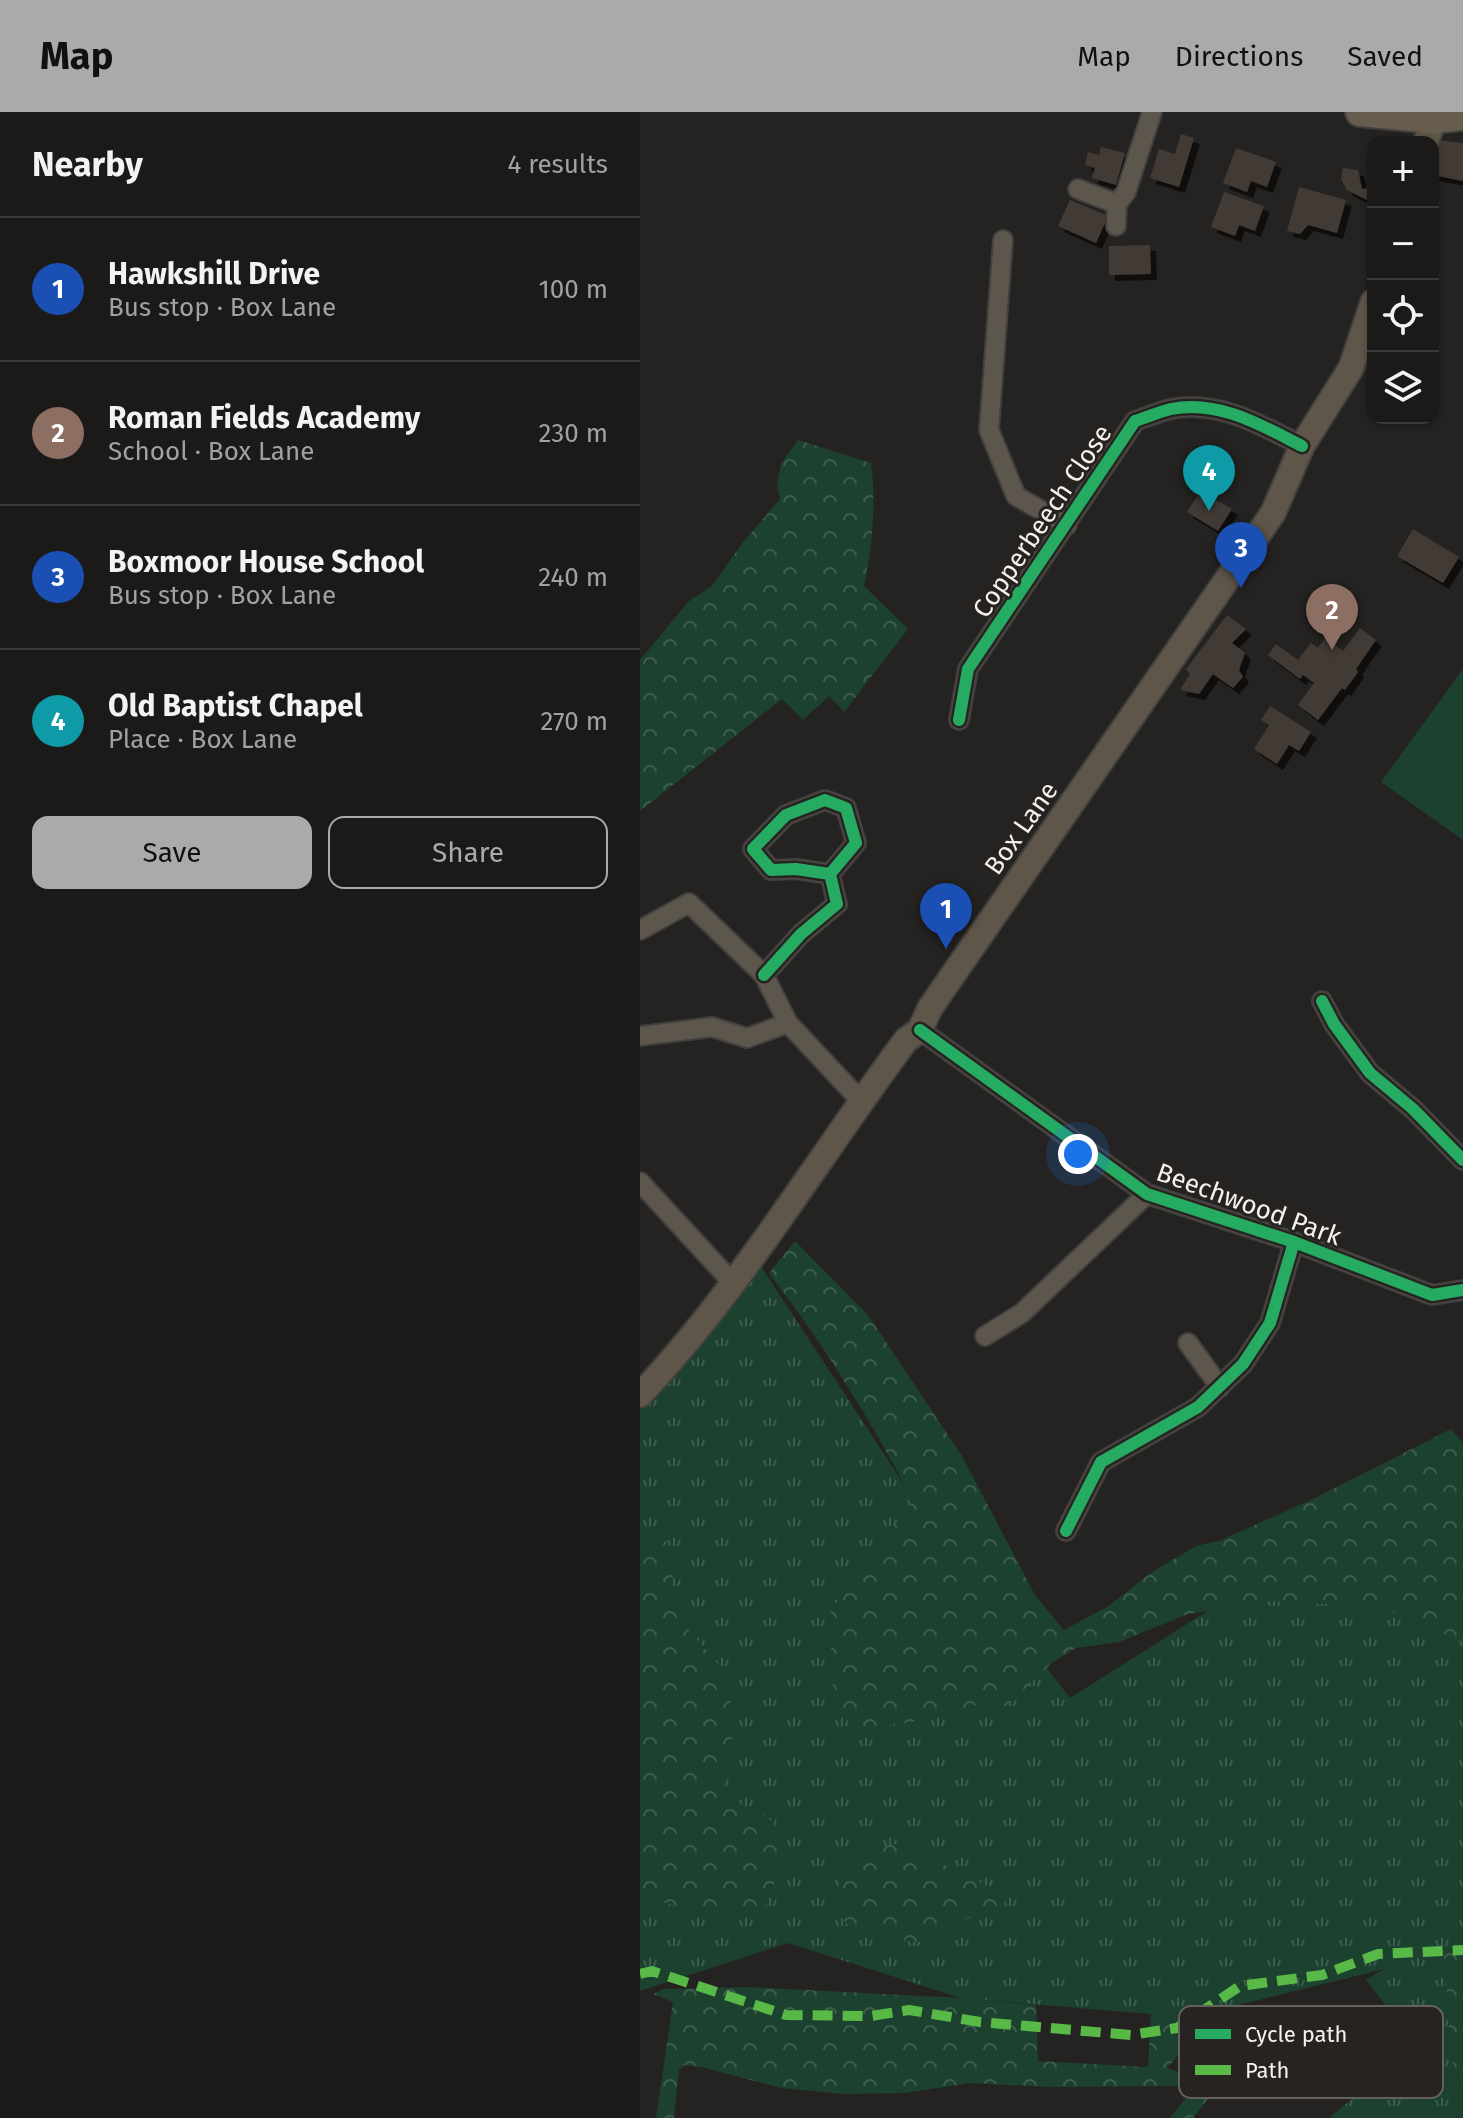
<!DOCTYPE html>
<html lang="en">
<head>
<meta charset="utf-8">
<style>
  :root { --surface:#1c1a19; --page:#292726; --text:#f1f3f6; --muted:#a0a1a2; --line:#3a3838; --accent:#acaaa8 }
  body { margin:0; font-family:"Fira Sans",sans-serif; background:var(--page); color:var(--text) }
  .controls { position:absolute; right:24px; top:24px; display:grid; overflow:hidden; border-radius:16px; box-shadow:0 2px 6px #0004 }
  .controls button { width:72px; height:72px; display:grid; place-items:center; padding:0; border:0; border-bottom:2px solid var(--line); background:var(--surface); color:var(--text); font:40px sans-serif }
  .you { position:absolute; left:438px; top:1042px; width:28px; height:28px; margin:-20px; border:6px solid #fff; border-radius:50%; background:#1a73e8; box-shadow:0 0 0 12px #1a73e833 }
  .badge { display:grid; place-items:center; width:52px; height:52px; border-radius:50%; background:var(--accent); color:#fff; font-size:26px; font-weight:700 }
  .pin { position:absolute; translate:-50% -66px; filter:drop-shadow(0 2px 4px #0008) }
  .pin::after { content:''; position:absolute; top:42px; width:28px; height:24px; background:inherit; clip-path:polygon(0 0,100% 0,50% 100%) }
  .list { margin:0; padding:0; list-style:none }
  h2 { display:flex; justify-content:space-between; align-items:center; height:104px; margin:0; padding:0 32px; font-size:34px }
  h2 small { font-size:26px; font-weight:400; color:var(--muted) }
  .list li { display:grid; grid-template-columns:52px 1fr auto; gap:24px; align-items:center; box-sizing:border-box; height:144px; padding:0 32px; border-top:2px solid var(--line) }
  .list b { display:block; font-size:30px; white-space:nowrap }
  .list p { margin:0; font-size:26px; white-space:nowrap; color:var(--muted) }
  .list em { font-size:26px; font-style:normal; color:var(--muted) }
  .actions { display:flex; gap:16px; padding:24px 32px }
  .actions a { flex:1; padding:18px 0; border:2px solid var(--accent); border-radius:16px; text-align:center; font-size:28px; color:var(--accent) }
  .actions .main { background:var(--accent); color:#111 }
  .icon { flex:none; width:44px; height:44px; fill:none; stroke:currentColor; stroke-width:2; stroke-linecap:round; stroke-linejoin:round }
  .map { position:relative; flex:none; width:823px; height:2006px; overflow:hidden }
  header { display:flex; align-items:center; gap:48px; box-sizing:border-box; height:112px; padding:0 40px; background:var(--accent); color:#111 }
  header strong { font-size:38px }
  nav { display:flex; gap:44px; margin-inline-start:auto; font-size:28px }
  main { display:flex }
  aside { flex:1; background:var(--surface) }
  .map>svg:first-child { display:block }
  .grass { fill:url(#grass-tufts) }
  .forest { fill:url(#forest-crowns) }
  .garden { fill:#1c412f }
  .building { fill:#423b35; filter:url(#shadow) }
  .lines { fill:none; stroke-linecap:round; stroke-linejoin:round }
  .street-casing { stroke:#41403f; stroke-width:22 }
  .secondary-casing { stroke:#41403f; stroke-width:28 }
  .primary-casing { stroke:#41403f; stroke-width:32 }
  .street { stroke:#5d564c; stroke-width:18 }
  .secondary { stroke:#5f564a; stroke-width:24 }
  .primary { stroke:#675d4f; stroke-width:28 }
  .quiet { stroke:#58b947; stroke-width:10; stroke-dasharray:20 10; stroke-linecap:butt }
  .cycleway-casing { stroke:#262320; stroke-width:17 }
  .cycleway { stroke:#26ab63; stroke-width:12 }
  .labels { text-anchor:middle; stroke-width:6; stroke-linejoin:round; paint-order:stroke }
  .street-label { font-size:26px; fill:#f5f2f0; stroke:#262320 }
  .key { fill:#262320; stroke:#64615e; stroke-width:2 }
  .key-label { font-size:22px; fill:#f5f2f0 }
</style>
</head>
<body>
<header>
<strong>Map</strong>
<nav><a>Map</a><a>Directions</a><a>Saved</a></nav>
</header>
<main>
<aside>
<h2>Nearby<small>4 results</small></h2>
<ul class="list">
<li><span class="badge" style="background:#1a4fb4">1</span><div><b>Hawkshill Drive</b><p>Bus stop · Box Lane</p></div><em>100 m</em></li>
<li><span class="badge" style="background:#8d6e63">2</span><div><b>Roman Fields Academy</b><p>School · Box Lane</p></div><em>230 m</em></li>
<li><span class="badge" style="background:#1a4fb4">3</span><div><b>Boxmoor House School</b><p>Bus stop · Box Lane</p></div><em>240 m</em></li>
<li><span class="badge" style="background:#0f9aa8">4</span><div><b>Old Baptist Chapel</b><p>Place · Box Lane</p></div><em>270 m</em></li>
</ul>
<div class="actions"><a class="main">Save</a><a>Share</a></div>
</aside>
<div class="map">
<svg width="823" height="2006" viewBox="0 0 823 2006">
  <defs>
    <pattern id="grass-tufts" width="24" height="20" patternUnits="userSpaceOnUse" patternTransform="scale(2)"><rect width="24" height="20" fill="#1c412f"/><path d="M3 7l-1-3M5 7V3M7 7l1-3M15 17l-1-3M17 17v-4M19 17l1-3" fill="none" stroke="#3e5d4d"/></pattern>
    <pattern id="forest-crowns" width="20" height="18" patternUnits="userSpaceOnUse" patternTransform="scale(2)"><rect width="20" height="18" fill="#1c412f"/><path d="M2 6a3 3 0 1 1 6 0M12 15a3 3 0 1 1 6 0" fill="none" stroke="#3e5d4d"/></pattern>
    <filter id="shadow"><feDropShadow dx="6" dy="6" stdDeviation="0" flood-color="#0009"/></filter>
  </defs>
  <rect width="100%" height="100%" fill="#252321"/>
  <polygon class="grass" points="120,1153 267,1377 430,1586 800,1352 823,1351 823,1838 804,1842 811,1945 823,1981 823,2006 689,2006 777,1933 726,1868 744,1857 578,1898 511,1902 321,1886 148,1831 0,1879 0,1299"/>
  <g class="forest">
    <path d="M158 328 231 351C236 393 233 432 224 474L268 517 204 600 189 584 163 608 142 587 0 699V548L49 489 72 474 101 433 140 387 137 373 141 352Z"/>
    <path d="M155 1129 228 1203 322 1344 395 1483 424 1518 467 1495 512 1460 556 1434 579 1429 673 1387 811 1317 823 1331V1530L740 1495 629 1489 548 1502 479 1530 436 1536 413 1550 370 1591 352 1597 338 1591 327 1600 315 1603 231 1616H222L205 1607 195 1591 191 1558V1498L237 1440 273 1389C231 1308 184 1233 129 1161Z"/>
    <path d="M16 1424 24 1427C44 1454 26 1466 33 1490 42 1522 79 1542 88 1570 90 1576 94 1637 92 1642 88 1653 82 1656 83 1669 86 1696 118 1693 132 1710 141 1722 139 1744 137 1757 135 1769 131 1788 123 1797 104 1818 26 1790 0 1784V1435Z"/>
    <polygon points="260,1731 273,1732 297,1749 350,1775 365,1785 366,1790 357,1797 333,1804 277,1831 213,1818 197,1801 196,1783 200,1768 222,1746 245,1734"/>
    <polygon points="813,1840 823,1840 823,1981 811,1945 804,1842"/>
    <polygon points="106,1875 321,1886 396,1893 398,1949 508,1955 511,1902 578,1898 527,1956 578,1974 553,2006 530,2006 555,1974 408,1975 331,1971 264,1981 204,1982 141,1976 61,1955 45,1953 39,1958 34,2006 16,2006 33,1890 13,1882 24,1877"/>
  </g>
  <polygon class="garden" points="823,557 823,728 741,670"/>
  <g class="building">
    <polygon points="541,22 554,26 539,75 510,66 519,37 535,42"/>
    <polygon points="797,28 823,31 823,69 793,63"/>
    <polygon points="461,35 485,41 476,73 452,66 455,56 445,53 448,40 459,43"/>
    <polygon points="596,36 636,50 627,75 611,69 607,80 583,71"/>
    <polygon points="703,56 718,58 722,77 733,75 733,91 707,78 701,67"/>
    <polygon points="659,75 706,88 697,121 668,113 660,122 647,119"/>
    <polygon points="584,80 624,94 615,119 599,113 595,124 571,115"/>
    <polygon points="430,88 468,104 456,131 418,114"/>
    <polygon points="510,133 511,162 469,163 469,134"/>
    <polygon points="561,379 592,397 578,419 547,400"/>
    <polygon points="773,417 819,445 803,471 757,444"/>
    <polygon points="587,503 606,517 592,531 605,541 599,558 603,565 593,576 573,562 559,582 540,578 550,562 546,557"/>
    <polygon points="720,516 736,528 716,557 718,560 705,578 702,576 678,608 658,593 674,571 663,563 660,567 628,543 636,532 658,548 671,531 678,536 685,526 703,539"/>
    <polygon points="630,594 671,620 659,639 649,633 637,652 614,637 629,613 621,608"/>
  </g>
  <g class="lines">
    <defs>
      <g id="street">
        <polyline points="438,77 477,92 486,80 512,0"/>
        <polyline points="476,114 477,92"/>
        <polyline points="363,128 349,318 376,384 427,413"/>
        <path d="M319 608 328 557 495 309C507 305 519 300 531 297 578 287 623 314 662 334"/>
        <polyline points="0,818 49,791 124,863 148,911 221,989"/>
        <polyline points="124,863 161,822 197,792 190,762 216,731 206,696 185,688 146,703 113,737 131,758 156,757 190,762"/>
        <polyline points="682,889 694,912 730,961 773,997 823,1048"/>
        <polyline points="280,918 507,1082 654,1130 792,1183 823,1178"/>
        <polyline points="0,924 72,915 107,926 148,911"/>
        <polyline points="0,1070 92,1170"/>
        <polyline points="345,1224 382,1201 507,1082"/>
        <polyline points="548,1231 580,1275"/>
        <polyline points="426,1419 461,1350 558,1295 603,1252 630,1211 654,1130"/>
      </g>
      <g id="secondary">
        <polyline points="786,30 794,7"/>
        <path d="M0 1283C101 1176 178 1046 266 928L280 918 290 896 633 401 662 334 711 256 733 190"/>
      </g>
      <polyline id="primary" points="720,0 794,7 823,4"/>
    </defs>
    <use href="#street" class="street-casing"/>
    <use href="#secondary" class="secondary-casing"/>
    <use href="#primary" class="primary-casing"/>
    <use href="#street" class="street"/>
    <use href="#secondary" class="secondary"/>
    <use href="#primary" class="primary"/>
    <polyline class="quiet" points="0,1862 12,1859 146,1903 231,1904 269,1898 340,1910 491,1923 537,1916 600,1874 682,1863 738,1842 823,1838"/>
    <defs>
      <g id="cycleway">
        <path d="M319 608 328 557 495 309C507 305 519 300 531 297 578 287 623 314 662 334"/>
        <polyline points="124,863 161,822 197,792 190,762 216,731 206,696 185,688 146,703 113,737 131,758 156,757 190,762"/>
        <polyline points="682,889 694,912 730,961 773,997 823,1048"/>
        <polyline points="280,918 507,1082 654,1130 792,1183 823,1178"/>
        <polyline points="426,1419 461,1350 558,1295 603,1252 630,1211 654,1130"/>
      </g>
    </defs>
    <use href="#cycleway" class="cycleway-casing"/>
    <use href="#cycleway" class="cycleway"/>
  </g>
  <g class="labels">
    <g class="street-label">
      <text transform="translate(402 409) rotate(-56)" y="9">Copperbeech Close</text>
      <text transform="translate(381 716) rotate(-55)" y="9">Box Lane</text>
      <text transform="translate(609 1092) rotate(20)" y="9">Beechwood Park</text>
    </g>
  </g>
  <rect x="539" y="1894" width="264" height="92" rx="12" class="key"/>
  <rect x="555" y="1917" width="36" height="10" fill="#26ab63"/>
  <rect x="555" y="1953" width="36" height="10" fill="#58b947"/>
  <g class="key-label">
    <text x="605" y="1930">Cycle path</text>
    <text x="605" y="1966">Path</text>
  </g>
</svg>
<div class="controls">
<button>+</button>
<button>−</button>
<button><svg class="icon" aria-label="locate" viewBox="0 0 24 24"><circle cx="12" cy="12" r="6"/><path d="M12 2v4M12 18v4M2 12h4M18 12h4"/></svg></button>
<button><svg class="icon" aria-label="layers" viewBox="0 0 24 24"><path d="M12 4l9 5-9 5-9-5zM3 14l9 5 9-5"/></svg></button>
</div>
<div class="you"></div>
<div class="pin badge" style="left:306px;top:837px;background:#1a4fb4">1</div>
<div class="pin badge" style="left:692px;top:538px;background:#8d6e63">2</div>
<div class="pin badge" style="left:601px;top:476px;background:#1a4fb4">3</div>
<div class="pin badge" style="left:569px;top:399px;background:#0f9aa8">4</div>
</div>
</main>
</body>
</html>
